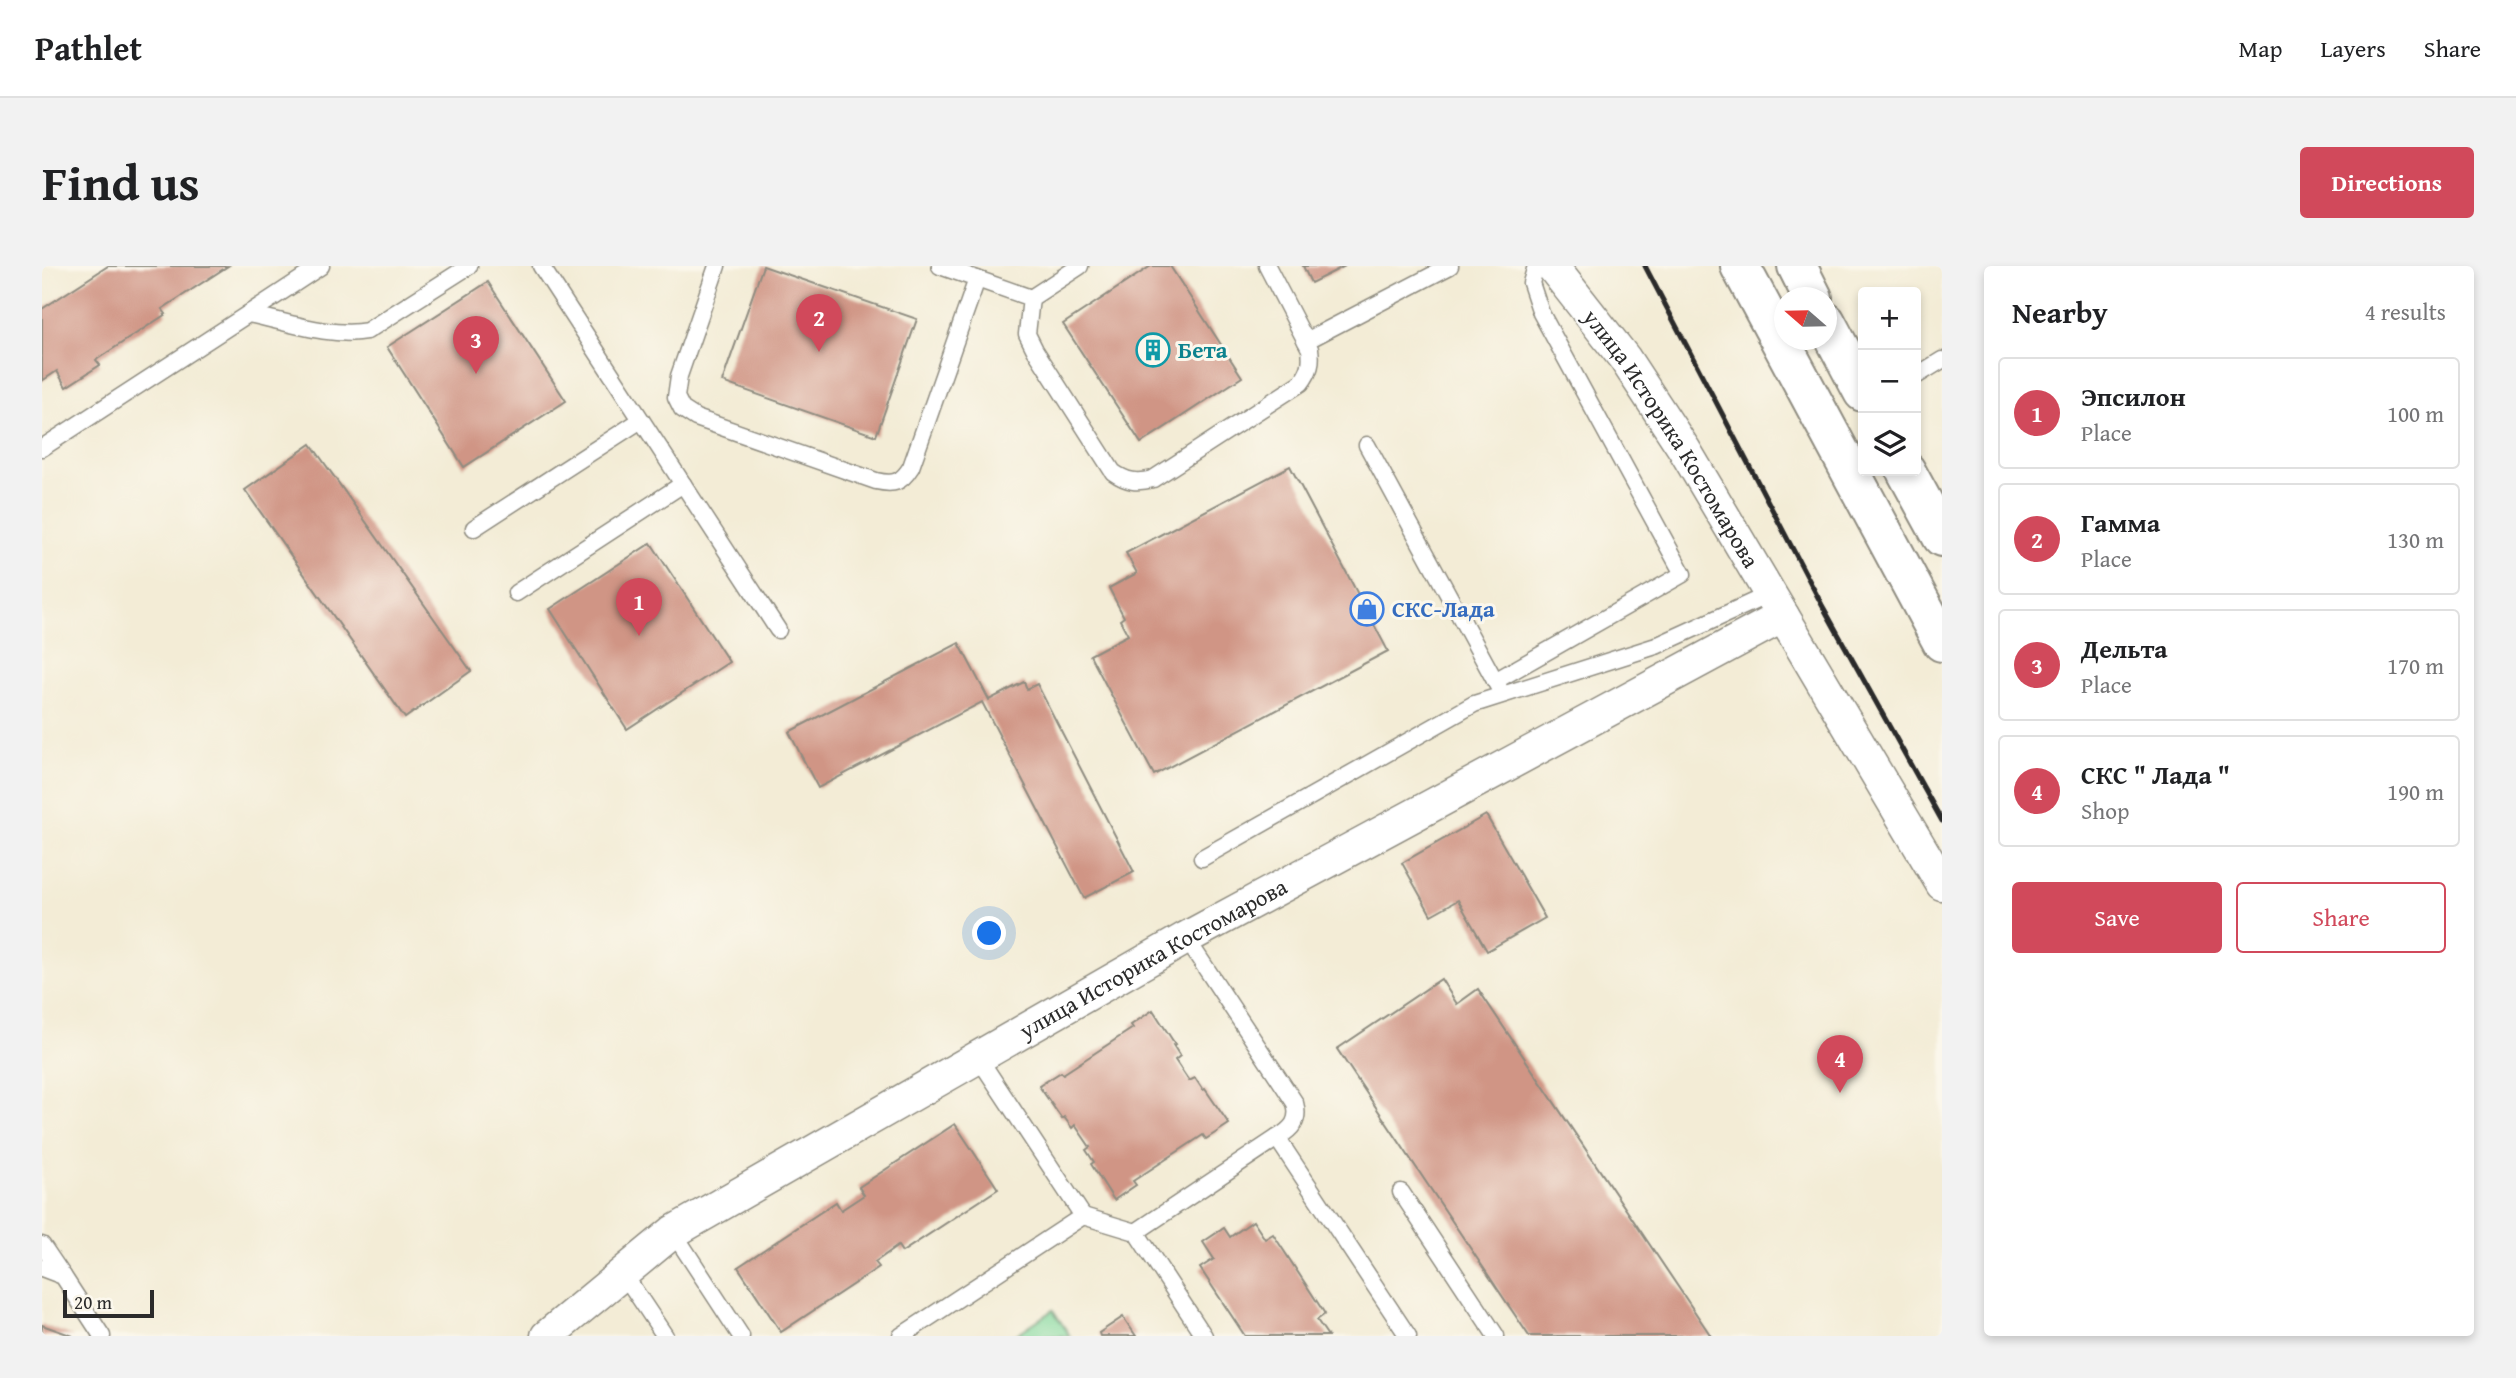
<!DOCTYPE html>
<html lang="en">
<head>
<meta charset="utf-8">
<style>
  :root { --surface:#fff; --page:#f2f2f2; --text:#202124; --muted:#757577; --line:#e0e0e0; --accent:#d1495b }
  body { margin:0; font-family:"Gentium Book Plus",serif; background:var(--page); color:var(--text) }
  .controls { position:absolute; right:21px; top:21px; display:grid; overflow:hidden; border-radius:7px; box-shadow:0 4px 10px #0003 }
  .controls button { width:63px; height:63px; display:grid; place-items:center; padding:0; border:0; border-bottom:2px solid var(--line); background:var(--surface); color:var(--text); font:35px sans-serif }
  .compass { position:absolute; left:1732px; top:21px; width:63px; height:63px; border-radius:50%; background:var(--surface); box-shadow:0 4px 10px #0003; rotate:290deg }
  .scale { position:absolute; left:21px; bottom:18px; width:91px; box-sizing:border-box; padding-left:7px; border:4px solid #2b2b2b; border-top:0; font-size:19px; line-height:24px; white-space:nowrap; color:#2b2b2b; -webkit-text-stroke:5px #fbf7ec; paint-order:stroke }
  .you { position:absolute; left:948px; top:668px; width:24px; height:24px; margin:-18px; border:5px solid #fff; border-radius:50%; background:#1a73e8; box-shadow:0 0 0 10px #1a73e833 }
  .badge { display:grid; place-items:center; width:46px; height:46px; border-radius:50%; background:var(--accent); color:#fff; font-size:23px; font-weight:700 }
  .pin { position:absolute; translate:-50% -58px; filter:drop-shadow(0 2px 4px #0008) }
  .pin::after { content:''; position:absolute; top:37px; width:24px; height:21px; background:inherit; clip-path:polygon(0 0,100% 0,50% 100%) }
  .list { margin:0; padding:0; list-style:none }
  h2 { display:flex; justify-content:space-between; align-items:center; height:91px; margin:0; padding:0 28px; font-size:30px }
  h2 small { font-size:23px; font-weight:400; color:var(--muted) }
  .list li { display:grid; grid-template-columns:46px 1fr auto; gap:21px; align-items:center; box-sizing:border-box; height:112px; margin:0 14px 14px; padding:0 14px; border:2px solid var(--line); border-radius:7px }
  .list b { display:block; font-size:26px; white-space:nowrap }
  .list p { margin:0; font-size:23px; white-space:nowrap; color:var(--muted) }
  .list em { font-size:23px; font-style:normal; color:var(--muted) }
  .actions { display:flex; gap:14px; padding:21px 28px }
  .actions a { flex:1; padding:16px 0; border:2px solid var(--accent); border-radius:7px; text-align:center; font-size:24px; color:var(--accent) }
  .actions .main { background:var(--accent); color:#fff }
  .icon { flex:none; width:38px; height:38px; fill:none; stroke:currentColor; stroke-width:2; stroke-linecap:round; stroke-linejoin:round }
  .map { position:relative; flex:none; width:1900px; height:1070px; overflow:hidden; border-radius:7px }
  header { display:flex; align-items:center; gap:42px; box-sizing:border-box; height:98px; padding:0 35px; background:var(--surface); border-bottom:2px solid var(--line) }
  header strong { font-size:33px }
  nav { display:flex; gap:38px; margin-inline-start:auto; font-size:24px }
  .intro { display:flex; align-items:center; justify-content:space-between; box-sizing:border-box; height:168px; padding:0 42px }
  h1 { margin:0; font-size:49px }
  .button { padding:18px 32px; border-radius:7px; background:var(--accent); color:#fff; font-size:24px; font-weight:700 }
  main { display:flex; gap:42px; padding:0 42px }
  aside { flex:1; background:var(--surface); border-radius:7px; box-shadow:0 4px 10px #0003 }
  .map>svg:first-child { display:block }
  .green { fill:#81d89c; stroke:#568264; stroke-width:2 }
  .building { fill:#d09585 }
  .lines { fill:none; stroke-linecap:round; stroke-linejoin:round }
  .lane-casing { stroke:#8f8c80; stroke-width:19 }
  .street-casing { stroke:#8f8c80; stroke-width:35 }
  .highway-casing { stroke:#8f8c80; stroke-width:42 }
  .lane { stroke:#fff; stroke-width:16 }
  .street { stroke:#fff; stroke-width:32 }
  .highway { stroke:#fff; stroke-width:38 }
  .rail { stroke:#2b2b2b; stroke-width:5 }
  .labels { text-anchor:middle; stroke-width:6; stroke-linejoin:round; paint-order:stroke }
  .culture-label { font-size:23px; font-weight:bold; fill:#0d838f; stroke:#fbf7ec; text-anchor:start }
  .street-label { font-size:23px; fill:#2b2b2b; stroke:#fbf7ec }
  .shop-label { font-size:23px; font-weight:bold; fill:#366cbe; stroke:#fbf7ec; text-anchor:start }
</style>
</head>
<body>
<header>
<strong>Pathlet</strong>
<nav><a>Map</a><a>Layers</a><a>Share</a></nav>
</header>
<div class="intro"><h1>Find us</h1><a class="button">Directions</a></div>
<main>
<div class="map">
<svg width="1900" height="1070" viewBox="0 0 1900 1070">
  <rect width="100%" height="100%" fill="#fbf7ec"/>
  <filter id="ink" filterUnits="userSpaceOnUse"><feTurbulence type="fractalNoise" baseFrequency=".0143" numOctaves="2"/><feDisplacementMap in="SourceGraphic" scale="14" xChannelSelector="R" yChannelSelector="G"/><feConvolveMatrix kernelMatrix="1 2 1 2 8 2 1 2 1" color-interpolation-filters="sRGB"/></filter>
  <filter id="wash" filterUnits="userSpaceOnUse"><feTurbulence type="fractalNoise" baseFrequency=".00686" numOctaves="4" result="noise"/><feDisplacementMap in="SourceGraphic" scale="28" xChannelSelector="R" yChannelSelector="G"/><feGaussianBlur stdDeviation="1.57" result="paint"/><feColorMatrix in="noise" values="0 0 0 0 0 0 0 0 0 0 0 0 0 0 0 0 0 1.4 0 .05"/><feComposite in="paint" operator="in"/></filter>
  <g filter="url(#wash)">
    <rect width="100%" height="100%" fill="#f3ecd6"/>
    <polygon class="green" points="1011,1044 1028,1070 972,1070"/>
    <g id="blocks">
      <g class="building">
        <polygon points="66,0 186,0 120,43 124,48 54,94 58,99 24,121 15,105 0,115 0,43"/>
        <polygon points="721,0 875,53 834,170 680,116"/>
        <polygon points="1109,0 1128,0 1200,111 1099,177 1021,58"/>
        <polygon points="1261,0 1303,0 1269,17"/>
        <polygon points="446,16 524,135 422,201 345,81"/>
        <polygon points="269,178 429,405 363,452 203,224"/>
        <polygon points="1248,200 1346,385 1112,509 1048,389 1086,369 1078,354 1082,351 1067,322 1095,307 1084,287"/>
        <polygon points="609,277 687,396 585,463 508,343"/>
        <polygon points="917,377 947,434 982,416 985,423 995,418 1092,606 1042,632 940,436 776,522 747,466"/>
        <polygon points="1444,549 1503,652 1445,685 1416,634 1389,649 1360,597"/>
        <polygon points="1399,713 1415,738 1436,723 1669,1070 1487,1070 1295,783"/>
        <polygon points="1111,744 1133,778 1131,779 1138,790 1133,794 1147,815 1153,812 1161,824 1163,823 1187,858 1164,873 1161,869 1091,915 1094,919 1072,934 1049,898 1052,896 1044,884 1048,881 1033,859 1030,862 1022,851 1020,853 997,820 1019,806 1021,808 1091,762 1089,759"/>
        <polygon points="913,858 956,923 860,986 856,980 833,996 837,1001 739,1066 696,1001 794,936 799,944 822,929 817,921"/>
        <polygon points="1211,955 1223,973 1231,968 1283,1048 1275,1054 1286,1070 1203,1070 1158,1002 1172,993 1161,976 1182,962 1188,971"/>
        <polygon points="1081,1051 1094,1070 1058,1070 1057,1067"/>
        <polygon points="0,1059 17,1065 31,1070 0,1070"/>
      </g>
    </g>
  </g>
  <g filter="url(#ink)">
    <use href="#blocks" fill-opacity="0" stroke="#8f8c80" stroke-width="2"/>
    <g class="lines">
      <defs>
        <g id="lane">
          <polyline points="499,0 736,364"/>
          <path d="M675 0 637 110 634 131 640 143 654 152 834 215C852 219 859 217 869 201L935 13 898 0"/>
          <path d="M1038 0 989 32 985 68 993 84 1071 206C1085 216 1095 217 1111 213L1259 117C1268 105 1270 97 1268 83L1225 0"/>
          <polyline points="935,13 989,32"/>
          <polyline points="206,48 279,0"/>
          <polyline points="1264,75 1408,0"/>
          <polyline points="1874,110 1900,94"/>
          <polyline points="1325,179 1457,422"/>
          <path d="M0 182 206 48C242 55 289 72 325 65L427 0"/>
          <polyline points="432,262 599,154"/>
          <polyline points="474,327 641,218"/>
          <polyline points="1453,415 1641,308 1499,47 1489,17 1494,0"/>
          <polyline points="1160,592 1432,438 1614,380 1728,328"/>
          <path d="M1144 672 1253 837C1258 855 1250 863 1235 872L1366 1070"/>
          <polyline points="936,791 1041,950"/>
          <polyline points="1359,926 1454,1070"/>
          <polyline points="631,966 699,1070"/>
          <polyline points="1094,966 1235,872"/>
          <polyline points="0,979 21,1010"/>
          <polyline points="0,1002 21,1010 60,1070"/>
          <polyline points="581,1007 623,1070"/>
          <polyline points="859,1070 1041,950 1094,966 1162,1070"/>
        </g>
        <g id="street">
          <path id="s1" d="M1510 0 1583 93 1642 183 1900 618"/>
          <path id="s2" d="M505 1070 631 966 1144 672 1741 350"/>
        </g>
        <g id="highway">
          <polyline points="1698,0 1900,376"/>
          <polyline points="1755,0 1771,32"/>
          <polyline points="1784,56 1821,126"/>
          <polyline points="1864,205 1900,271"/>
        </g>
      </defs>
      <use href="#lane" class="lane-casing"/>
      <use href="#street" class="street-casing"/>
      <use href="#highway" class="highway-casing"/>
      <use href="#lane" class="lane"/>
      <use href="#street" class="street"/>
      <use href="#highway" class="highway"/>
      <polyline class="rail" points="1603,0 1780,339 1900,555"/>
    </g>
  </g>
  <defs>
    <symbol id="building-ring" viewBox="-11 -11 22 22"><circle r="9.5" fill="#fbf7ec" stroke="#0f9aa8" stroke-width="1.5"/><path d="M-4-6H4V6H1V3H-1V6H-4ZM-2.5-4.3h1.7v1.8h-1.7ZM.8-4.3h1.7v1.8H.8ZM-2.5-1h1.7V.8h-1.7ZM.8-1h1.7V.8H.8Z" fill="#0f9aa8"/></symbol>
    <symbol id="shop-ring" viewBox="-11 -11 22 22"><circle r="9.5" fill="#fbf7ec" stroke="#3f7fe0" stroke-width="1.5"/><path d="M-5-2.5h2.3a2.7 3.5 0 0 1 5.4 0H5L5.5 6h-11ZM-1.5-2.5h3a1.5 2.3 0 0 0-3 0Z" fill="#3f7fe0"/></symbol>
  </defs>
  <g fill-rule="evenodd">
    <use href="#building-ring" x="1092" y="65" width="38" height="38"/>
    <use href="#shop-ring" x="1306" y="324" width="38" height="38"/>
  </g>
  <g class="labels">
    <g class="culture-label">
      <text x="1136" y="92">Бета</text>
    </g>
    <g class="street-label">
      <text dy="8" stroke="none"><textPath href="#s1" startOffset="210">улица Историка Костомарова</textPath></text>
      <text dy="8" stroke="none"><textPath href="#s2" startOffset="716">улица Историка Костомарова</textPath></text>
    </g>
    <g class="shop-label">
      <text x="1350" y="351">СКС-Лада</text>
    </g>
  </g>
</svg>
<div class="controls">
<button>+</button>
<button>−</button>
<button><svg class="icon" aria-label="layers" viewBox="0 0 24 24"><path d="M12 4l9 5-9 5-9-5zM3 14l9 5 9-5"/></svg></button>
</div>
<svg class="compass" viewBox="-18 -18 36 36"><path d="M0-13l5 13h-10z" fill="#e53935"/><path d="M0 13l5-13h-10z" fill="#757577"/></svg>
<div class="scale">20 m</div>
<div class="you"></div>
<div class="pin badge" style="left:597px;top:370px">1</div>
<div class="pin badge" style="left:777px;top:86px">2</div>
<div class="pin badge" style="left:434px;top:108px">3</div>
<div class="pin badge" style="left:1798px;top:827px">4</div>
</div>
<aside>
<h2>Nearby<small>4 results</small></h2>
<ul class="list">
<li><span class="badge">1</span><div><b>Эпсилон</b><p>Place</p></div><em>100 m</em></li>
<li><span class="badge">2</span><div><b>Гамма</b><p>Place</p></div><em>130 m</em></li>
<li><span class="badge">3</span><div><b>Дельта</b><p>Place</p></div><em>170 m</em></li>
<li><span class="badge">4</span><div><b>СКС &quot; Лада &quot;</b><p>Shop</p></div><em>190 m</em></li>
</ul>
<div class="actions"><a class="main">Save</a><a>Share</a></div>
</aside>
</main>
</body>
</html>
